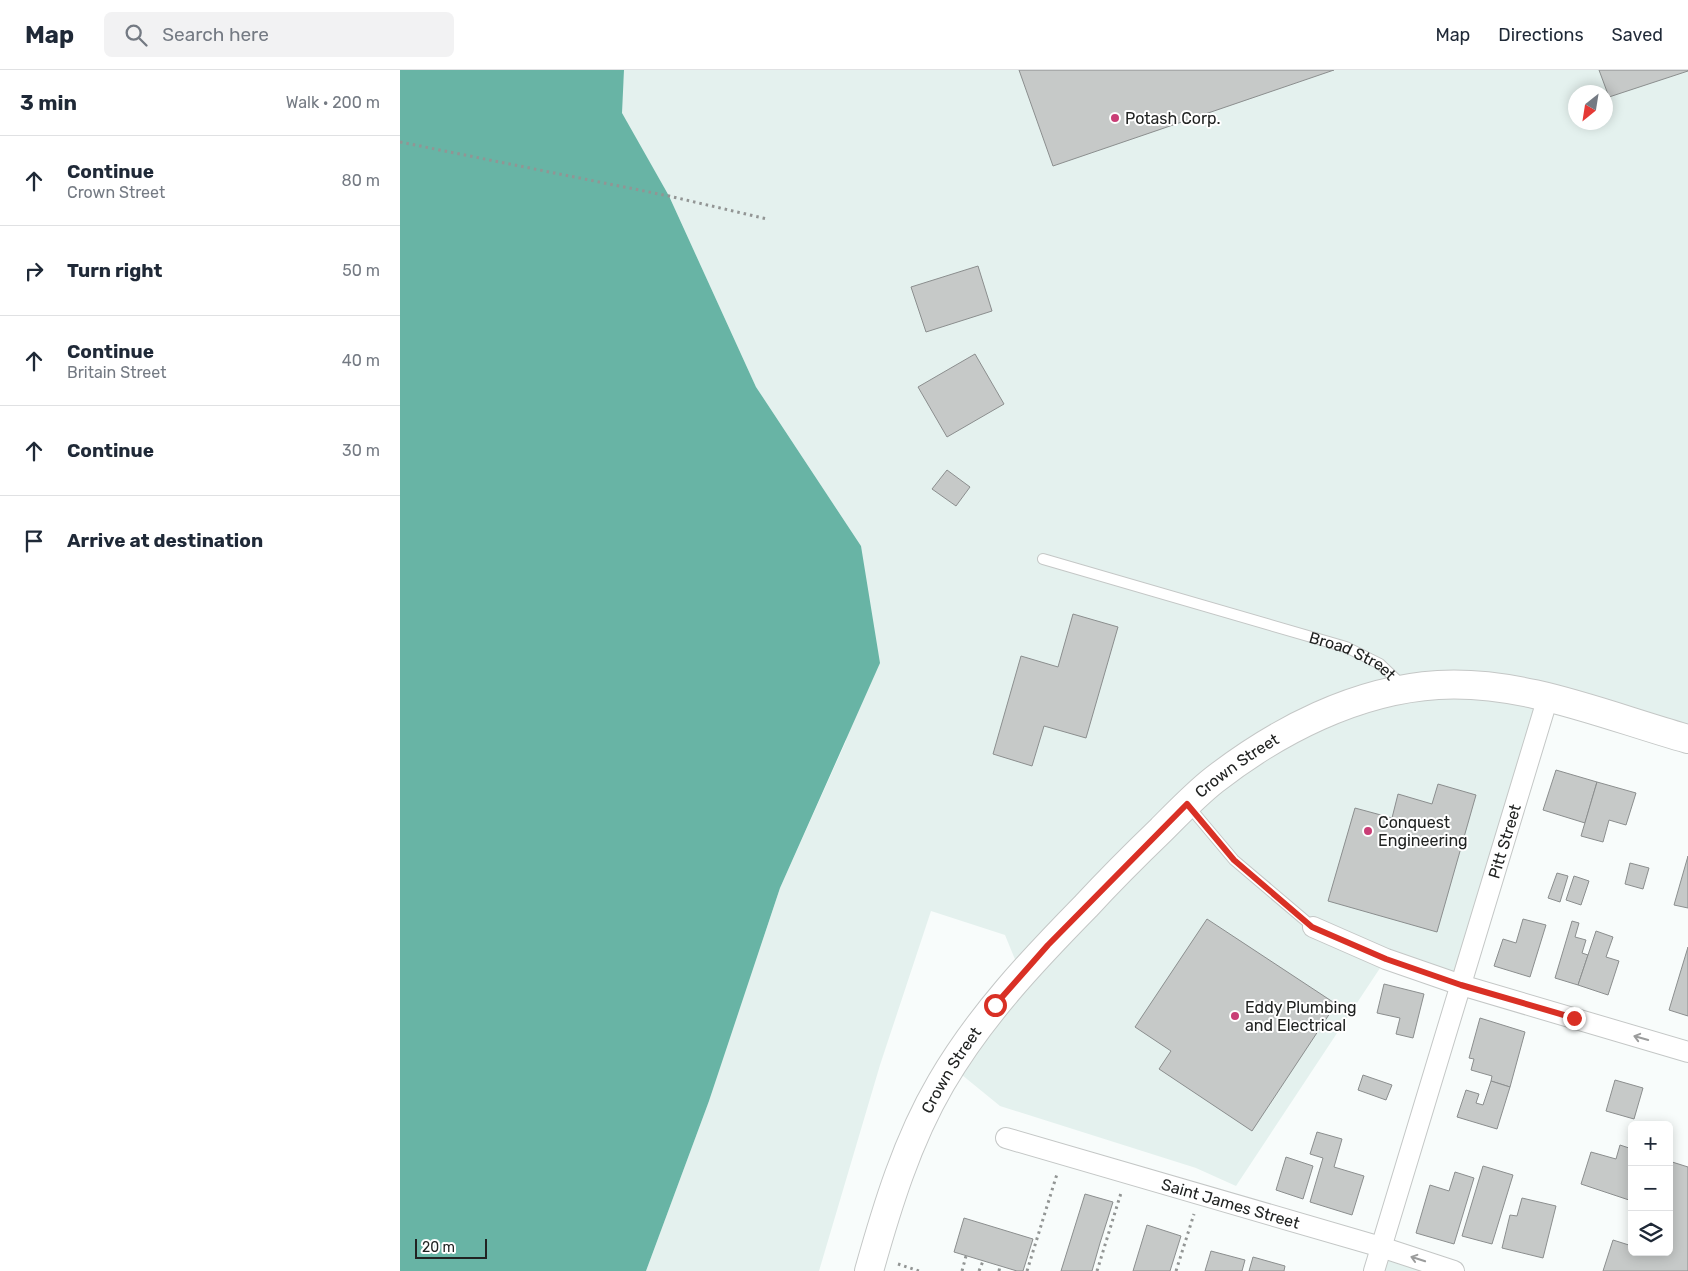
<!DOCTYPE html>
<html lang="en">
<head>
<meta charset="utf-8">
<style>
  :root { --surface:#fff; --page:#f2f2f3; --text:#1f2937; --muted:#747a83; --line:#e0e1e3 }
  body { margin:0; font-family:Rubik,sans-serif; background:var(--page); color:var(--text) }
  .controls { position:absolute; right:15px; bottom:15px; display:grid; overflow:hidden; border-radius:8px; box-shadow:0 2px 12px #0003 }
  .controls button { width:45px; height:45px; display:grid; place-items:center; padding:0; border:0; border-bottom:1px solid var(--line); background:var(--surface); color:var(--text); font:25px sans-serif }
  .compass { position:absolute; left:1168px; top:15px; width:45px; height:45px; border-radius:50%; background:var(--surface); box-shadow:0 2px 12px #0003; rotate:210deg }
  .scale { position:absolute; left:15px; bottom:12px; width:72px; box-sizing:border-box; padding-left:5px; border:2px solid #212322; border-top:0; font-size:14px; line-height:18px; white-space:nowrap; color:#212322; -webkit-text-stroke:4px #fff; paint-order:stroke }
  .stop { position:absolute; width:15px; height:15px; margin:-11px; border:4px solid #d93025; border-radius:50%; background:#fff }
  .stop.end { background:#d93025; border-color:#fff; box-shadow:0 1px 5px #0008 }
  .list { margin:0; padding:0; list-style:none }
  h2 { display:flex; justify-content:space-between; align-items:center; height:65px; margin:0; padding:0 20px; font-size:21px }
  h2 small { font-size:16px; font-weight:400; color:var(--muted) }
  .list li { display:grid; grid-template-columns:32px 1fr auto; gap:15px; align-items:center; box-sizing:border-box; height:90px; padding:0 20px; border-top:1px solid var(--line) }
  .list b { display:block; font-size:19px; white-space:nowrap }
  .list p { margin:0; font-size:16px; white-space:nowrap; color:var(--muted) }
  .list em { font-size:16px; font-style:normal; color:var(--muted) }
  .icon { flex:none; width:28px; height:28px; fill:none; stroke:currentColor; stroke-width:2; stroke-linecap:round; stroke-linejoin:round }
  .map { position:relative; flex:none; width:1288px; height:1201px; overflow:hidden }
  header { display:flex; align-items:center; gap:30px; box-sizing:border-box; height:70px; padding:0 25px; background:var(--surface); border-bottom:1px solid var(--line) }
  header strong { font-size:24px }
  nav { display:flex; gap:28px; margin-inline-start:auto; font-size:18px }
  .search { width:350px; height:45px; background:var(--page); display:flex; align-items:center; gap:12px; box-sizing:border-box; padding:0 18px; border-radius:8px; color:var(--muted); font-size:19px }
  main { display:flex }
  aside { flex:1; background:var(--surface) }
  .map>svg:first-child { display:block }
  .built { fill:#e4f1ee; fill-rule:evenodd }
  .water { fill:#68b4a5 }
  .building { fill:#c6c9c8; stroke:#8b8e8e }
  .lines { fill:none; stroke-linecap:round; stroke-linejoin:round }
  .lane-casing { stroke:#c4c7c6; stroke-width:12 }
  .street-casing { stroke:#c4c7c6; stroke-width:22 }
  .secondary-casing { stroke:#c4c7c6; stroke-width:30 }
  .path { stroke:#929594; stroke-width:3; stroke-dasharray:2.5 4; stroke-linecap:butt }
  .lane { stroke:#fff; stroke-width:10 }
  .street { stroke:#fff; stroke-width:20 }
  .secondary { stroke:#fff; stroke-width:28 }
  .oneway { stroke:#9b9c9c }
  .route { stroke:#d93025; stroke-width:6 }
  .poi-dot { fill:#c93e76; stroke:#fff; stroke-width:2 }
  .labels { text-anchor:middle; stroke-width:4; stroke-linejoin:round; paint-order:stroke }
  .poi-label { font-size:16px; fill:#212322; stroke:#fff; text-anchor:start }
  .street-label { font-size:16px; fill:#212322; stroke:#fff }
</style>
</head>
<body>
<header>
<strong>Map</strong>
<div class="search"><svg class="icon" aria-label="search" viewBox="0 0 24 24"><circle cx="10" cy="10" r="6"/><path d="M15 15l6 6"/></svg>Search here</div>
<nav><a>Map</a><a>Directions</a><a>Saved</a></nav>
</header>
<main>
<aside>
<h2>3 min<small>Walk · 200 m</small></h2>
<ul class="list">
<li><svg class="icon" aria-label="ahead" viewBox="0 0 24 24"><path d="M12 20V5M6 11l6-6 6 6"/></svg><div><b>Continue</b><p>Crown Street</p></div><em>80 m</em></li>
<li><svg class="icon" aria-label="right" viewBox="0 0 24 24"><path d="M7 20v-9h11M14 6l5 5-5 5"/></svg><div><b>Turn right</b></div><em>50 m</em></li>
<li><svg class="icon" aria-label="ahead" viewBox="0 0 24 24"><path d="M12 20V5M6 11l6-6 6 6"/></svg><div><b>Continue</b><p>Britain Street</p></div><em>40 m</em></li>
<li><svg class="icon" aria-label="ahead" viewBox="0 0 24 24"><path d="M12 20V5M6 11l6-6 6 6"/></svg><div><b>Continue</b></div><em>30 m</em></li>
<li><svg class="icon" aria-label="arrive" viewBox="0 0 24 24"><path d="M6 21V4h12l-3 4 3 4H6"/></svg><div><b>Arrive at destination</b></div></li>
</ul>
</aside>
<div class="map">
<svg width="1288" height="1201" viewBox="0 0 1288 1201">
  <rect width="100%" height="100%" fill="#f8fcfb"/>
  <g class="built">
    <path d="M224 0H1288V669L1148 627 1061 915 986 889 836 1116 796 1098 600 1036 551 996 621 904 605 865 531 841 480 995 419 1201H246L309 1031 380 818 446 671 461 476 356 317 269 126 221 43ZM1176 22H1206V52H1176Z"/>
    <polygon points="981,1177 1054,1201 974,1201"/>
  </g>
  <polygon class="water" points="0,0 224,0 222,43 269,126 356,317 461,476 480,593 380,818 309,1031 246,1201 0,1201"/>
  <g class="building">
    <polygon points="619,0 934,0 653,96"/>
    <polygon points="1199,0 1288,0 1288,1 1209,27"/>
    <polygon points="578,196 592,241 526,262 511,217"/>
    <polygon points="575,284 604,334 547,367 518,317"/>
    <polygon points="547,400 570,417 556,436 532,419"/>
    <polygon points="673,544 718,557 686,668 644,656 632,696 593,684 621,586 658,597"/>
    <polygon points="1156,700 1197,712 1185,753 1143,740"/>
    <polygon points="1197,712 1236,723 1226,755 1209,750 1203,772 1181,766"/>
    <polygon points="1038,714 1076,725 1037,862 928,831 955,738 992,748 998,724 1032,734"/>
    <polygon points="1288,786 1288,838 1274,835"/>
    <polygon points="1230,793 1249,798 1243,819 1225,814"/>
    <polygon points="1157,803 1168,806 1160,832 1148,828"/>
    <polygon points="1174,806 1189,811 1181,835 1166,830"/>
    <polygon points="807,849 936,934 852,1061 759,999 771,981 735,957"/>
    <polygon points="1123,849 1146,855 1130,907 1094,896 1103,869 1116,873"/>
    <polygon points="1172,851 1179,853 1175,867 1186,870 1182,883 1188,885 1178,915 1155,908"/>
    <polygon points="1196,861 1213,867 1206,887 1219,891 1208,925 1178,915"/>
    <polygon points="1288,877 1288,946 1269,940"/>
    <polygon points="984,914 1024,924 1013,968 996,964 1000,948 977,943"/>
    <polygon points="1080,948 1125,962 1110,1017 1091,1011 1092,1006 1071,1000 1074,989 1069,988"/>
    <polygon points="963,1005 992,1015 986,1030 958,1020"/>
    <polygon points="1215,1010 1243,1018 1234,1049 1206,1041"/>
    <polygon points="1091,1011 1110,1017 1097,1059 1057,1047 1066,1020 1079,1024 1076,1033 1083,1035"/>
    <polygon points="917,1062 942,1069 934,1097 964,1106 952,1145 910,1132 923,1088 910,1084"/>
    <polygon points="1220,1075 1232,1079 1232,1131 1181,1114 1191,1082 1216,1089"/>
    <polygon points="886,1087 913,1096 903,1129 876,1120"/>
    <polygon points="1269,1091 1288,1097 1288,1201 1203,1201 1213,1170 1232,1176 1232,1182 1269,1182"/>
    <polygon points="1083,1096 1113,1105 1092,1174 1062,1166"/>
    <polygon points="1055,1102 1074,1108 1054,1174 1016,1163 1030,1115 1049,1121"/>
    <polygon points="685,1124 713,1132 700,1173 692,1201 661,1201"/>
    <polygon points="1122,1128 1156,1136 1143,1188 1102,1178 1110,1145 1117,1146"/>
    <polygon points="564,1148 633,1169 623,1201 617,1201 554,1182"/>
    <polygon points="747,1155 781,1166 770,1201 733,1201"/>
    <polygon points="811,1181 845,1190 842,1201 805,1201"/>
    <polygon points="853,1187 885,1196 884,1201 849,1201"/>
  </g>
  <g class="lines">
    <defs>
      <g id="lane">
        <path id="s1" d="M643 489 946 577 980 594 1002 615"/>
        <polyline points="787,734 834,790 913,857"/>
      </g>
      <g id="street">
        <polyline points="913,857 986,889 1061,915 1288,982"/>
        <path id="s2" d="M606 1068 981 1177 1054 1201"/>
        <path id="s3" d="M974 1201 1148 627"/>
      </g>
      <g id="secondary">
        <path id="s4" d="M469 1201C487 1137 507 1071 541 1013 580 946 632 891 686 836 710 810 735 785 761 760 778 743 795 725 814 710 877 661 956 620 1038 615 1124 610 1206 646 1288 669"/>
      </g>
    </defs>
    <use href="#lane" class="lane-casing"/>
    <use href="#street" class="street-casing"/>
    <use href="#secondary" class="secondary-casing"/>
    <g class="path">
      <polyline points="0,72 269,126 367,149"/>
      <polyline points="498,1194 519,1201"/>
      <polyline points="562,1201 566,1186"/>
      <polyline points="579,1201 583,1191"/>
      <polyline points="599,1201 600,1196"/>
      <polyline points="627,1201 657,1104"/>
      <polyline points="697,1201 721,1123"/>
      <polyline points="776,1201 794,1144"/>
    </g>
    <use href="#lane" class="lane"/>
    <use href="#street" class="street"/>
    <use href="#secondary" class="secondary"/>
  </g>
  <defs><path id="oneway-shaft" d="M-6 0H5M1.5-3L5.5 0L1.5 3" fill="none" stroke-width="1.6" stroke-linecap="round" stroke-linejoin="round" transform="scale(1.25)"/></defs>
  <g class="oneway">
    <use href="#oneway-shaft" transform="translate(1241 968) rotate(-164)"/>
    <use href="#oneway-shaft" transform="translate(1018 1189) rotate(-162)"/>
  </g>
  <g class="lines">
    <polyline class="route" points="595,935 648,875 787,734 834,790 912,857 986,889 1061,915 1174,948"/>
  </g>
  <g class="poi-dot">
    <circle cx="715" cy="48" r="5"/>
    <circle cx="968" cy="761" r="5"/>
    <circle cx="835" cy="946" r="5"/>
  </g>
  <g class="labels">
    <g class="poi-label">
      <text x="725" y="54">Potash Corp.</text>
      <text x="978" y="758">Conquest<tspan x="978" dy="18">Engineering</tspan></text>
      <text x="845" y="943">Eddy Plumbing<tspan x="845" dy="18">and Electrical</tspan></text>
    </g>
    <g class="street-label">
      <text dy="6" stroke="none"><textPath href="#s1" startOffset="325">Broad Street</textPath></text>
      <text dy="6" stroke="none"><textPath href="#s4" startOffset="638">Crown Street</textPath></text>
      <text dy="6" stroke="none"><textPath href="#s3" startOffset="449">Pitt Street</textPath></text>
      <text dy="6" stroke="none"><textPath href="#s4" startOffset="218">Crown Street</textPath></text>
      <text dy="6" stroke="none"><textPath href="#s2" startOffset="234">Saint James Street</textPath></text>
    </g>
  </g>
</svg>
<div class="controls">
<button>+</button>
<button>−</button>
<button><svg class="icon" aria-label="layers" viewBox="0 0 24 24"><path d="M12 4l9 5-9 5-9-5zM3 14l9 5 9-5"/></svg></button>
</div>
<svg class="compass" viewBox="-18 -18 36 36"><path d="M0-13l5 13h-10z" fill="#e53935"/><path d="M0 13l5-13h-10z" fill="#747a83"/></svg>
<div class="scale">20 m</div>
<div class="stop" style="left:595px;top:935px"></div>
<div class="stop end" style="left:1174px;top:948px"></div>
</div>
</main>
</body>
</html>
